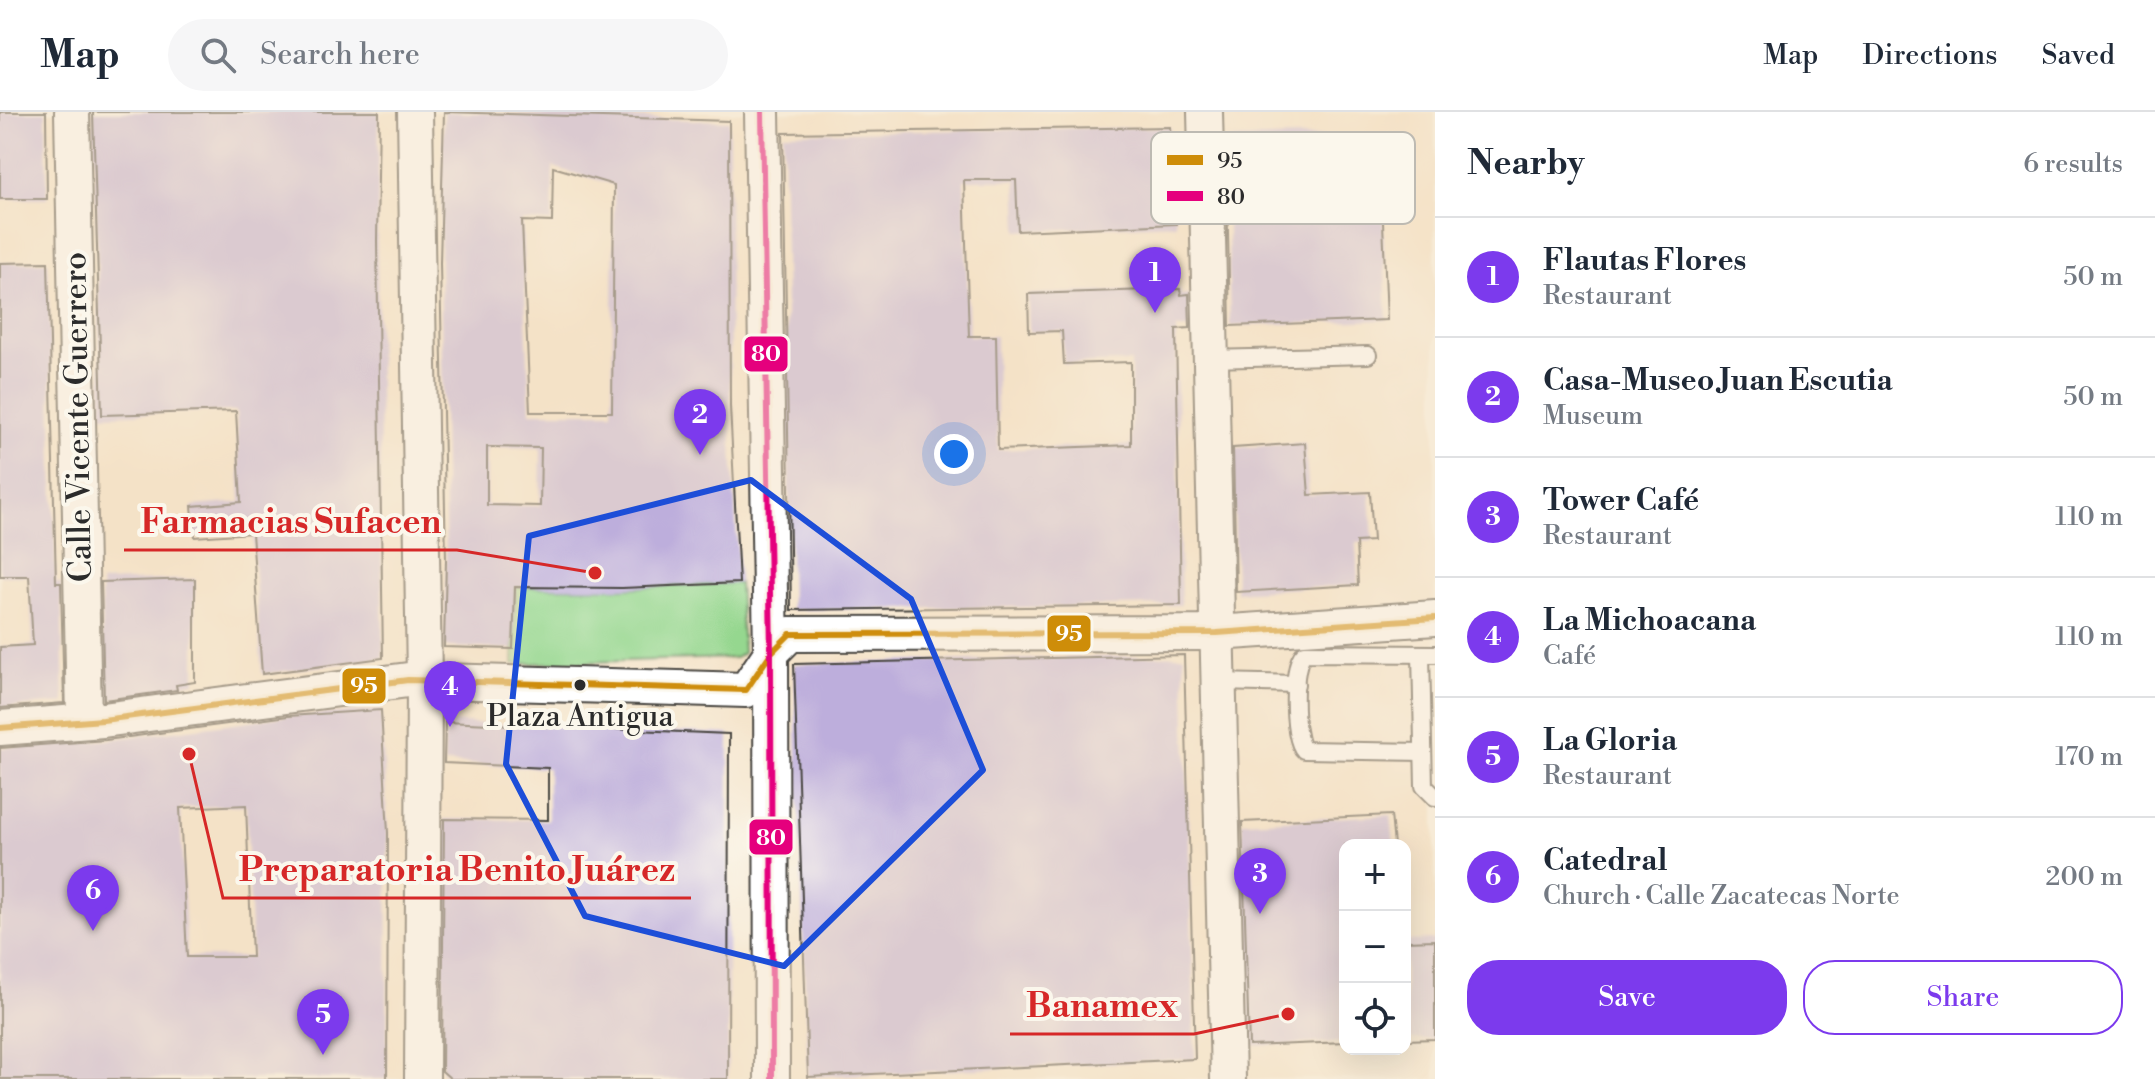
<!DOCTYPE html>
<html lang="en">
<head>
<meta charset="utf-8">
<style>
  :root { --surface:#fff; --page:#f6f6f7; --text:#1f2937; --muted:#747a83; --line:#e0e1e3; --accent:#7c3aed }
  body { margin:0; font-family:"Libre Bodoni",serif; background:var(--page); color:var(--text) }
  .controls { position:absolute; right:24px; bottom:24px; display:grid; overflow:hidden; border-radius:16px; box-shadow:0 8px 32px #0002 }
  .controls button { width:72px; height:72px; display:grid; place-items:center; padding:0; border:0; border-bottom:2px solid var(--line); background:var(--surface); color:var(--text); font:40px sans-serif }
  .you { position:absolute; left:954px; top:342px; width:28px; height:28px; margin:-20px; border:6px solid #fff; border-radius:50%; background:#1a73e8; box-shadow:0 0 0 12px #1a73e833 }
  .badge { display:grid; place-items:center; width:52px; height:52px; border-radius:50%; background:var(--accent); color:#fff; font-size:26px; font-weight:700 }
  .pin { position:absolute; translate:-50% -66px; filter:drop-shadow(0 2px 4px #0008) }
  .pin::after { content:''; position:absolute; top:42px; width:28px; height:24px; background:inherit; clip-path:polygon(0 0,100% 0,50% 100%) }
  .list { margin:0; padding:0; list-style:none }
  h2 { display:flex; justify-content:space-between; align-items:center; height:104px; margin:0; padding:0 32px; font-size:34px }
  h2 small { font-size:26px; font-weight:400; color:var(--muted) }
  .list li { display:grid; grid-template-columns:52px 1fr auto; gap:24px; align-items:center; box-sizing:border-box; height:120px; padding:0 32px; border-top:2px solid var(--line) }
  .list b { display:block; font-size:30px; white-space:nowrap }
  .list p { margin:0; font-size:26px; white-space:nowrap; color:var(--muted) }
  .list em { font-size:26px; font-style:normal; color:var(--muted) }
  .actions { display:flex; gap:16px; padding:24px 32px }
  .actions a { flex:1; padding:18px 0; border:2px solid var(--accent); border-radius:32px; text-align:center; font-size:28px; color:var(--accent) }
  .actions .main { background:var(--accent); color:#fff }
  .icon { flex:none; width:44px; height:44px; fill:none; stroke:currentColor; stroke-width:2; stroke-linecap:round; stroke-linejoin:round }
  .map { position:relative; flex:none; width:1435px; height:967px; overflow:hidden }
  header { display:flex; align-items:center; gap:48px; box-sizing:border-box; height:112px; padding:0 40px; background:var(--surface); border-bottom:2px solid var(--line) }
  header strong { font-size:38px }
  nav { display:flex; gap:44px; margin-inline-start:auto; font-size:28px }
  .search { width:560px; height:72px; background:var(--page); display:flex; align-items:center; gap:20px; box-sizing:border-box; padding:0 28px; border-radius:44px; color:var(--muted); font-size:30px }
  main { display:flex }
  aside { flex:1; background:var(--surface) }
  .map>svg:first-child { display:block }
  .green { fill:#95d78f; stroke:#60815d; stroke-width:2 }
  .building { fill:#bdaedc; fill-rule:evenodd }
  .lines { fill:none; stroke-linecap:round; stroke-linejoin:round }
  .service-casing { stroke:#494642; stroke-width:20 }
  .minor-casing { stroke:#494642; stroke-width:38 }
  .service { stroke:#fff; stroke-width:16 }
  .minor { stroke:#fff; stroke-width:34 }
  .bus-1-casing { stroke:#fbf7ec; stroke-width:12 }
  .bus-2-casing { stroke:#fbf7ec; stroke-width:12 }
  .bus-1 { stroke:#ce8d09; stroke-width:6 }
  .bus-2 { stroke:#e5007d; stroke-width:6 }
  .marked { fill:none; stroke:#1d4ed8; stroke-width:6; stroke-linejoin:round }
  .bus-dot { fill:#2b2b2b; stroke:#fbf7ec; stroke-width:3 }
  .labels { text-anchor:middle; stroke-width:8; stroke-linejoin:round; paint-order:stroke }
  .bus-label { font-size:30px; fill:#2b2b2b; stroke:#fbf7ec }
  .street-label { font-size:32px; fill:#2b2b2b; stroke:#fbf7ec }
  .key { fill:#fbf7ec; stroke:#bdbab2; stroke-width:2 }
  .key-label { font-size:22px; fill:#2b2b2b }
  .leader { fill:none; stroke:#d62828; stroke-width:3 }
  .callout-dot { fill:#d62828; stroke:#fbf7ec; stroke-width:3 }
  .callout-label { font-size:34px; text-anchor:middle; font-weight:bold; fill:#d62828; stroke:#fbf7ec; stroke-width:8; stroke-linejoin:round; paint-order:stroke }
  .line-badge { stroke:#fbf7ec; stroke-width:3 }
  .badge-label { font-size:22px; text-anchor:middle; font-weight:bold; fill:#fff }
</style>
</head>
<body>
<header>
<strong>Map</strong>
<div class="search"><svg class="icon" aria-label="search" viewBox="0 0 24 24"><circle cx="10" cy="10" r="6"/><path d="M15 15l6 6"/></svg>Search here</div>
<nav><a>Map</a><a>Directions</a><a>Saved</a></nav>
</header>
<main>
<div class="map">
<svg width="1435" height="967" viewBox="0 0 1435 967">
  <rect width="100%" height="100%" fill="#fbf7ec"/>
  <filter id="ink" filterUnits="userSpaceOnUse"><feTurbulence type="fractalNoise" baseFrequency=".0125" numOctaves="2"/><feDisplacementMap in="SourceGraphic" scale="16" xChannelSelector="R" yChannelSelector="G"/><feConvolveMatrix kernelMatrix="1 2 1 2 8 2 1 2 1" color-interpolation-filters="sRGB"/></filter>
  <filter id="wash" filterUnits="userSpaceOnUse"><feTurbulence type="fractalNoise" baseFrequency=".006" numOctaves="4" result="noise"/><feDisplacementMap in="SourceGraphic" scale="32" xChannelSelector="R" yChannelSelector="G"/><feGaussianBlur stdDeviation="1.8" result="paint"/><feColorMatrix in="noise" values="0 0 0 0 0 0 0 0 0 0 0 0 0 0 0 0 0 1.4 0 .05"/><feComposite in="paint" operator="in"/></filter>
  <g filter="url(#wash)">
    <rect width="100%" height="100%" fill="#f4e2c7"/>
    <polygon class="green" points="739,471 743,541 735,546 513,552 515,475 622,476"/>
    <g id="blocks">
      <g class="building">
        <polygon points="0,0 46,0 47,87 0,87"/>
        <polygon points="93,0 379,0 377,129 383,546 262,562 252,421 195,425 192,394 241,390 236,299 102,303"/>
        <path d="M444 0 729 9 730 294 739 471 622 476 515 475 513 537 444 535 446 448 440 151ZM553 55 614 73 612 300H530L522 109 552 110ZM487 335 541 336 540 394 487 393Z"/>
        <polygon points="1170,15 1176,112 1018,119 1016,68 964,68 969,224 996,224 998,338 1131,333 1131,250 1064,252 1062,219 1029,220 1028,182 1180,177 1181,183 1189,182 1190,216 1176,217 1181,493 791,498 783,21"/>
        <polygon points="1341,24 1343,87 1382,86 1387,208 1230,214 1226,27"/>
        <polygon points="48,150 56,471 61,471 64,591 0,596 0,535 33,533 29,464 0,464 0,151"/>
        <polygon points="1305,331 1309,383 1370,380 1373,429 1356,430 1358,473 1236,480 1233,336"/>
        <polygon points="195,467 195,570 176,573 177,578 104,588 101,470"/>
        <polygon points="1184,543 1195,947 808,965 794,552"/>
        <path d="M381 598 388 721 387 967H0V636L106 628 288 604ZM246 693 252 845H187L180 696Z"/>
        <polygon points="445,610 729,622 728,967 451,967 442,959 444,707 548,708 548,656 444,651"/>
        <polygon points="1391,703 1394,733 1345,733 1345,930 1249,934 1242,710"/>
        <polygon points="1435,828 1435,927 1405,928 1405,829"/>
      </g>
    </g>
  </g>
  <g filter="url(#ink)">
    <use href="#blocks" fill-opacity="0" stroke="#494642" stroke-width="2"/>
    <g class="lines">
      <defs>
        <g id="service">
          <polyline points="1209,247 1368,243"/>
          <polyline points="1421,542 1424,674 1435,685"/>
          <polyline points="1218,570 1296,572"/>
          <path d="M1423 640 1304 638C1292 627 1291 548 1305 541L1435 542"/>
        </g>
        <g id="minor">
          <polyline points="72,0 84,609"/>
          <polyline points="415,0 424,567 422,967"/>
          <polyline points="762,0 771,541 772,967"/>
          <polyline points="1205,0 1228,967"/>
          <polyline points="0,616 103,608 408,568 746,578 771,541 790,522 1217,521 1435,506"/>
        </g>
      </defs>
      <use href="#service" class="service-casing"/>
      <use href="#minor" class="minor-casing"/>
      <use href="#service" class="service"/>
      <use href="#minor" class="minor"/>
      <defs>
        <polyline id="bus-1" points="0,616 103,608 408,568 746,578 771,541 790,522 1217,521 1435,506"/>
        <polyline id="bus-2" points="762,0 771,541 772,967"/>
      </defs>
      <use href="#bus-1" class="bus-1-casing"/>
      <use href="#bus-2" class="bus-2-casing"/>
      <use href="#bus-1" class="bus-1"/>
      <use href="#bus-2" class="bus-2"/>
    </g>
  </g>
  <path d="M0 0H1435V967H0ZM751 368 911 487 983 658 784 854 585 804 506 652 529 424Z" fill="#f4e2c7" fill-opacity=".55" fill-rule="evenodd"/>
  <path class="marked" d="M751 368 911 487 983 658 784 854 585 804 506 652 529 424Z"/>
  <circle class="bus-dot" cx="580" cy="573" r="7"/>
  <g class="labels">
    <g class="bus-label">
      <text x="580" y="614">Plaza Antigua</text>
    </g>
    <g class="street-label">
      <text transform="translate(77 305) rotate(-91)" y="11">Calle Vicente Guerrero</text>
    </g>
  </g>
  <rect x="1151" y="20" width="264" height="92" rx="12" class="key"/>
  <rect x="1167" y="43" width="36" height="10" fill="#ce8d09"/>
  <rect x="1167" y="79" width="36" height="10" fill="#e5007d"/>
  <g class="key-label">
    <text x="1217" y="56">95</text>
    <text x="1217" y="92">80</text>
  </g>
  <path class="leader" d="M595 461L457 438H124M189 642L223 786H691M1288 902L1194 922H1010"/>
  <g class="callout-dot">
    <circle cx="595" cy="461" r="8"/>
    <circle cx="189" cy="642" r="8"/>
    <circle cx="1288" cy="902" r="8"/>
  </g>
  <g class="callout-label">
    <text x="291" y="421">Farmacias Sufacen</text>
    <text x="457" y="769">Preparatoria Benito Juárez</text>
    <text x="1102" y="905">Banamex</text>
  </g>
  <g class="line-badge">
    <rect x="743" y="223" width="46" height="38" rx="8" fill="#e5007d"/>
    <rect x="1046" y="502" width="46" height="39" rx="8" fill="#ce8d09"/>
    <rect x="341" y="555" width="46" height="38" rx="8" fill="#ce8d09"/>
    <rect x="748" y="706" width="46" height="38" rx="8" fill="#e5007d"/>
  </g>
  <g class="badge-label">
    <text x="766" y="249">80</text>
    <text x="1069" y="529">95</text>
    <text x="364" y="581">95</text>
    <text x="771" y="733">80</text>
  </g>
</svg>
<div class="controls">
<button>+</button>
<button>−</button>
<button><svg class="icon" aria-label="locate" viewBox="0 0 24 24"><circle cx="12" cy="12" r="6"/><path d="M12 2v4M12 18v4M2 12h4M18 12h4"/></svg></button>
</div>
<div class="you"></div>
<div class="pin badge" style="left:1155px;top:201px">1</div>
<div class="pin badge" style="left:700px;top:343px">2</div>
<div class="pin badge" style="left:1260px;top:802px">3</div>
<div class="pin badge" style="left:450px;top:615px">4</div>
<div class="pin badge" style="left:323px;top:943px">5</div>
<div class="pin badge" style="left:93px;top:819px">6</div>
</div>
<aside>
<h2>Nearby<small>6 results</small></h2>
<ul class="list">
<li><span class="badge">1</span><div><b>Flautas Flores</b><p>Restaurant</p></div><em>50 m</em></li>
<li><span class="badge">2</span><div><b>Casa-Museo Juan Escutia</b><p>Museum</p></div><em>50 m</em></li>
<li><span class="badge">3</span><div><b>Tower Café</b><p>Restaurant</p></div><em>110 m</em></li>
<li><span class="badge">4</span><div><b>La Michoacana</b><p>Café</p></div><em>110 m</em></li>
<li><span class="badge">5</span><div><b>La Gloria</b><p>Restaurant</p></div><em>170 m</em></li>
<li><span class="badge">6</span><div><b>Catedral</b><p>Church · Calle Zacatecas Norte</p></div><em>200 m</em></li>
</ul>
<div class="actions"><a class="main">Save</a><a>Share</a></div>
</aside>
</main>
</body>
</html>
